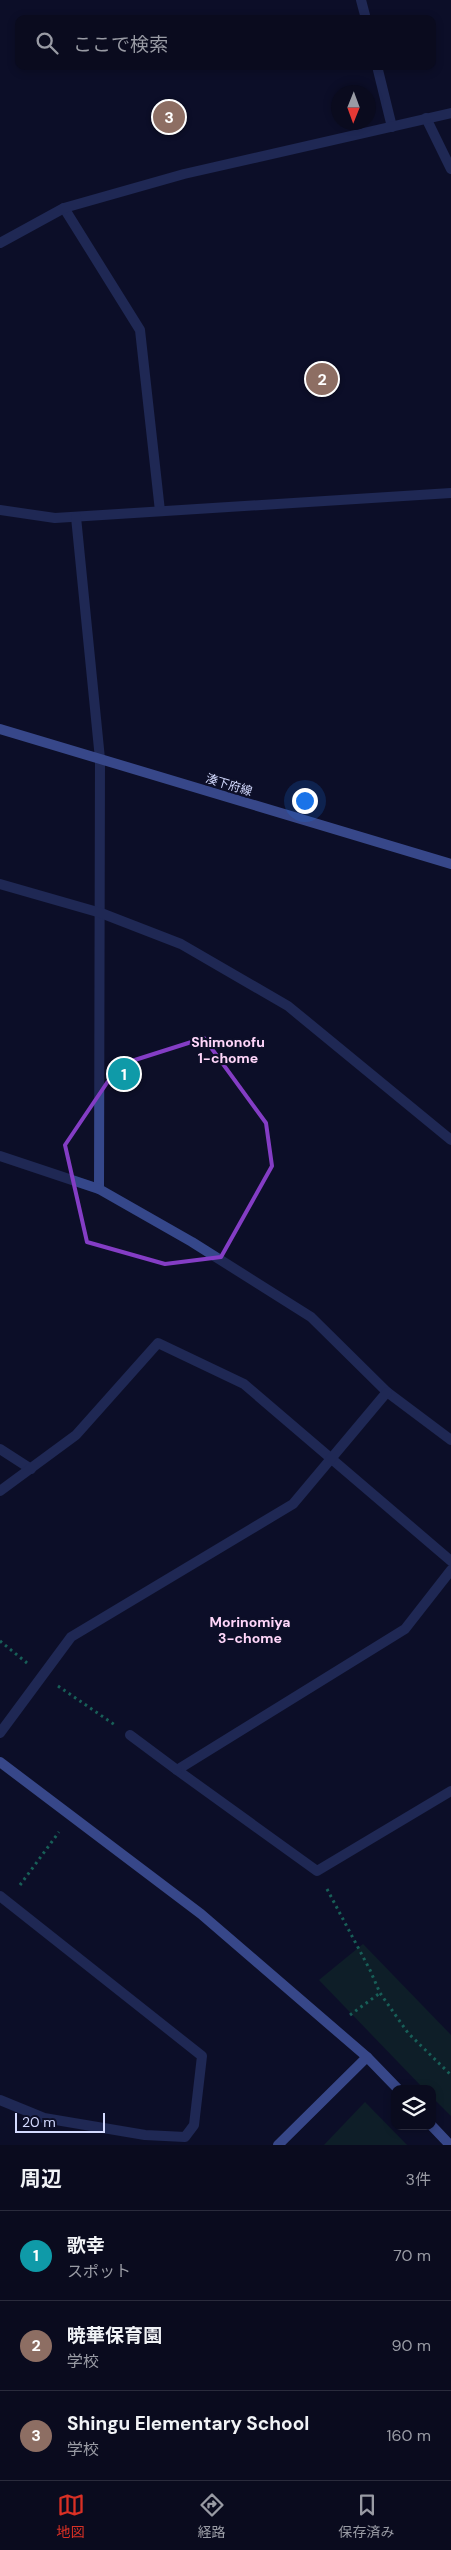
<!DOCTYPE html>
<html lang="ja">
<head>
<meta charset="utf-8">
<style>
  :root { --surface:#0a0b1e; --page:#131427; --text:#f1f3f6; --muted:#999ba4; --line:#2a2b3c; --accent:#d93025 }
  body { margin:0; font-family:"DM Sans","Noto Sans JP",sans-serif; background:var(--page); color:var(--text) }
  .controls { position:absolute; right:15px; bottom:15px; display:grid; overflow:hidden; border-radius:10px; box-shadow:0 2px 8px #0003 }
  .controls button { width:45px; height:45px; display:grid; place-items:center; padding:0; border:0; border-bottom:1px solid var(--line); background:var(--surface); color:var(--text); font:25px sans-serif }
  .compass { position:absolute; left:331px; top:85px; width:45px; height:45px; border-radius:50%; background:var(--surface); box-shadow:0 2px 8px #0003; rotate:181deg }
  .scale { position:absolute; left:15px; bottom:12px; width:90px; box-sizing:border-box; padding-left:5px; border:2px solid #d4daff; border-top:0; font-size:14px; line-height:18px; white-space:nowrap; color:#d4daff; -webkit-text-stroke:4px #0d0f28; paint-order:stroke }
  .you { position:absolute; left:304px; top:800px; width:18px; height:18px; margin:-12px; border:4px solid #fff; border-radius:50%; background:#1a73e8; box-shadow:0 0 0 8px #1a73e833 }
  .badge { display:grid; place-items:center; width:32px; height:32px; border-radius:50%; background:var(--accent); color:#fff; font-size:16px; font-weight:700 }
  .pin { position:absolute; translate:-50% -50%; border:2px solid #fff; box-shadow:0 1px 5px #0006 }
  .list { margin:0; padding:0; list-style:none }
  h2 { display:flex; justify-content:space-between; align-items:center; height:65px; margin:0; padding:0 20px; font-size:21px }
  h2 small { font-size:16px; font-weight:400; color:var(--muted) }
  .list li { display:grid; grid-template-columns:32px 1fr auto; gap:15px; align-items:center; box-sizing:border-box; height:90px; padding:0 20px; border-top:1px solid var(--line) }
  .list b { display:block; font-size:19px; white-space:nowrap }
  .list p { margin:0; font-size:16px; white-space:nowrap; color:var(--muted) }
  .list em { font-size:16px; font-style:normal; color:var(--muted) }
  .icon { flex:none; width:28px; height:28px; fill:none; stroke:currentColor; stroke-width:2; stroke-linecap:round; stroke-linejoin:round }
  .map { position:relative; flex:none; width:451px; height:2145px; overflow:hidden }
  .search { position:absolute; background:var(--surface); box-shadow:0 2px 8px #0003; left:15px; right:15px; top:15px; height:55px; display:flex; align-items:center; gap:12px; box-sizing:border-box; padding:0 18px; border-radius:10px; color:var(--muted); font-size:19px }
  .sheet { height:335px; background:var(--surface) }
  nav { display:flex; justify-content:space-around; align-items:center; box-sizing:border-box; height:70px; border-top:1px solid var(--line); background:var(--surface); font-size:14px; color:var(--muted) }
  nav a { display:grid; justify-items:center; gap:2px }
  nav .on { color:var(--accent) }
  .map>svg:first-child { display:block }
  .green { fill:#103229 }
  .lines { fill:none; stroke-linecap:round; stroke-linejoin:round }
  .path { stroke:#25c292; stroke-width:3; stroke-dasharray:2.5 4; stroke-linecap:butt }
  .street { stroke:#35478a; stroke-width:10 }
  .secondary { stroke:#6b8cff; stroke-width:10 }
  .marked { fill:none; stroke:#843dc5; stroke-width:4; stroke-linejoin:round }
  .labels { text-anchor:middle; stroke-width:4.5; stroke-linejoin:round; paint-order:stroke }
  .street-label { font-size:12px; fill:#d4daff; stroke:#0d0f28 }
  .neighbourhood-label { font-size:14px; font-weight:bold; fill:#ffd6fa; stroke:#0d0f28 }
</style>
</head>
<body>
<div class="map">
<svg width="451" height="2145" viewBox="0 0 451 2145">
  <rect width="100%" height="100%" fill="#0d0f28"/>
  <g class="green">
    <polygon points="363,1944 451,2035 451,2116 432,2097 432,2089 424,2089 319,1980"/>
    <polygon points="365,2102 407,2145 324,2145"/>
  </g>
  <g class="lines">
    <g class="path">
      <polyline points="0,1641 27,1663"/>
      <polyline points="58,1686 115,1725"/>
      <polyline points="20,1885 59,1832"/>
      <polyline points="327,1889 370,1970 380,1993 408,2033 451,2075"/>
      <polyline points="350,2015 380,1993"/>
    </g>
    <g class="street">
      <polyline points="361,0 366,19"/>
      <polyline points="377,66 392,127"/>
      <polyline points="426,118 451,169"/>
      <polyline points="64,208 140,330 160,511"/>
      <polyline points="0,243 64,208 184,174 451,113"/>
      <polyline points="0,510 55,518 451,493"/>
      <polyline points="76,517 100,759 99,1189"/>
      <polyline points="0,884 101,913 181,944 288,1006 451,1140"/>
      <polyline points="0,1156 99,1189 192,1242 311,1317 387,1392 451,1440"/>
      <polyline points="0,1449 31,1469"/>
      <polyline points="0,1491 76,1435 158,1343 244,1384 451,1561"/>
      <polyline points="451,1570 405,1629 177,1770 317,1871 451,1791"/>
      <polyline points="0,1733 71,1637 293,1504 387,1392"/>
      <polyline points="130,1735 177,1770"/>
      <polyline points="0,1896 202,2056 194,2125 185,2137 145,2135 44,2118 0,2100"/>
    </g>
    <g class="secondary">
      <polyline points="0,729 451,864"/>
      <polyline points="0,1762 201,1914 367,2057 398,2089"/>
      <polyline points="432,2126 450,2145"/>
      <polyline points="278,2145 367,2057"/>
    </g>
  </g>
  <path d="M0 0H451V2145H0ZM204 1038 266 1123 272 1166 221 1257 165 1264 87 1242 65 1145 119 1065Z" fill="#0d0f28" fill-opacity=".55" fill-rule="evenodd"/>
  <path class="marked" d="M204 1038 266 1123 272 1166 221 1257 165 1264 87 1242 65 1145 119 1065Z"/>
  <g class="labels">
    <g class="street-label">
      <text transform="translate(229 785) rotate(17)" y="4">湊下府線</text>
    </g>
    <g class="neighbourhood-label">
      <text x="228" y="1047">Shimonofu<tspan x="228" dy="16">1-chome</tspan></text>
      <text x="250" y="1627">Morinomiya<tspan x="250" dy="16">3-chome</tspan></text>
    </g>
  </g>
</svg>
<div class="controls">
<button><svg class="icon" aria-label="layers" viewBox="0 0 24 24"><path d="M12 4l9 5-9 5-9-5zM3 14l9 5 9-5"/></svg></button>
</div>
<svg class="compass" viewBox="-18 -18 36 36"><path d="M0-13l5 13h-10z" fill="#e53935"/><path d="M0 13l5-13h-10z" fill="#999ba4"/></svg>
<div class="scale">20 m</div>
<div class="you"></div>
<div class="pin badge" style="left:124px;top:1074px;background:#0f9aa8">1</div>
<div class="pin badge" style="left:322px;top:379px;background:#8d6e63">2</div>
<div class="pin badge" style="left:169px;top:117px;background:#8d6e63">3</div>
<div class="search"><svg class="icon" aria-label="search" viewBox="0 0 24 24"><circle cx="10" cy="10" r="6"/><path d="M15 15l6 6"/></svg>ここで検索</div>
</div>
<section class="sheet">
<h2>周辺<small>3件</small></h2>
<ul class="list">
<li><span class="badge" style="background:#0f9aa8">1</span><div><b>歌幸</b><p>スポット</p></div><em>70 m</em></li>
<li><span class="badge" style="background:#8d6e63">2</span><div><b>暁華保育園</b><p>学校</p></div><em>90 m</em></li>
<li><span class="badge" style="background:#8d6e63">3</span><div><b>Shingu Elementary School</b><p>学校</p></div><em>160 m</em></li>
</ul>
</section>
<nav>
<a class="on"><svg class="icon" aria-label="map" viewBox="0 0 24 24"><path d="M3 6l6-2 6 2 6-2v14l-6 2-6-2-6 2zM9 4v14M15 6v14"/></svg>地図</a>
<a><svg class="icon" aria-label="directions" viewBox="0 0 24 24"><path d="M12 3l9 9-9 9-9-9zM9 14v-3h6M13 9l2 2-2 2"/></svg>経路</a>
<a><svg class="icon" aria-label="saved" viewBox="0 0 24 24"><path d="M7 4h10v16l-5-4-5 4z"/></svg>保存済み</a>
</nav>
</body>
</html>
